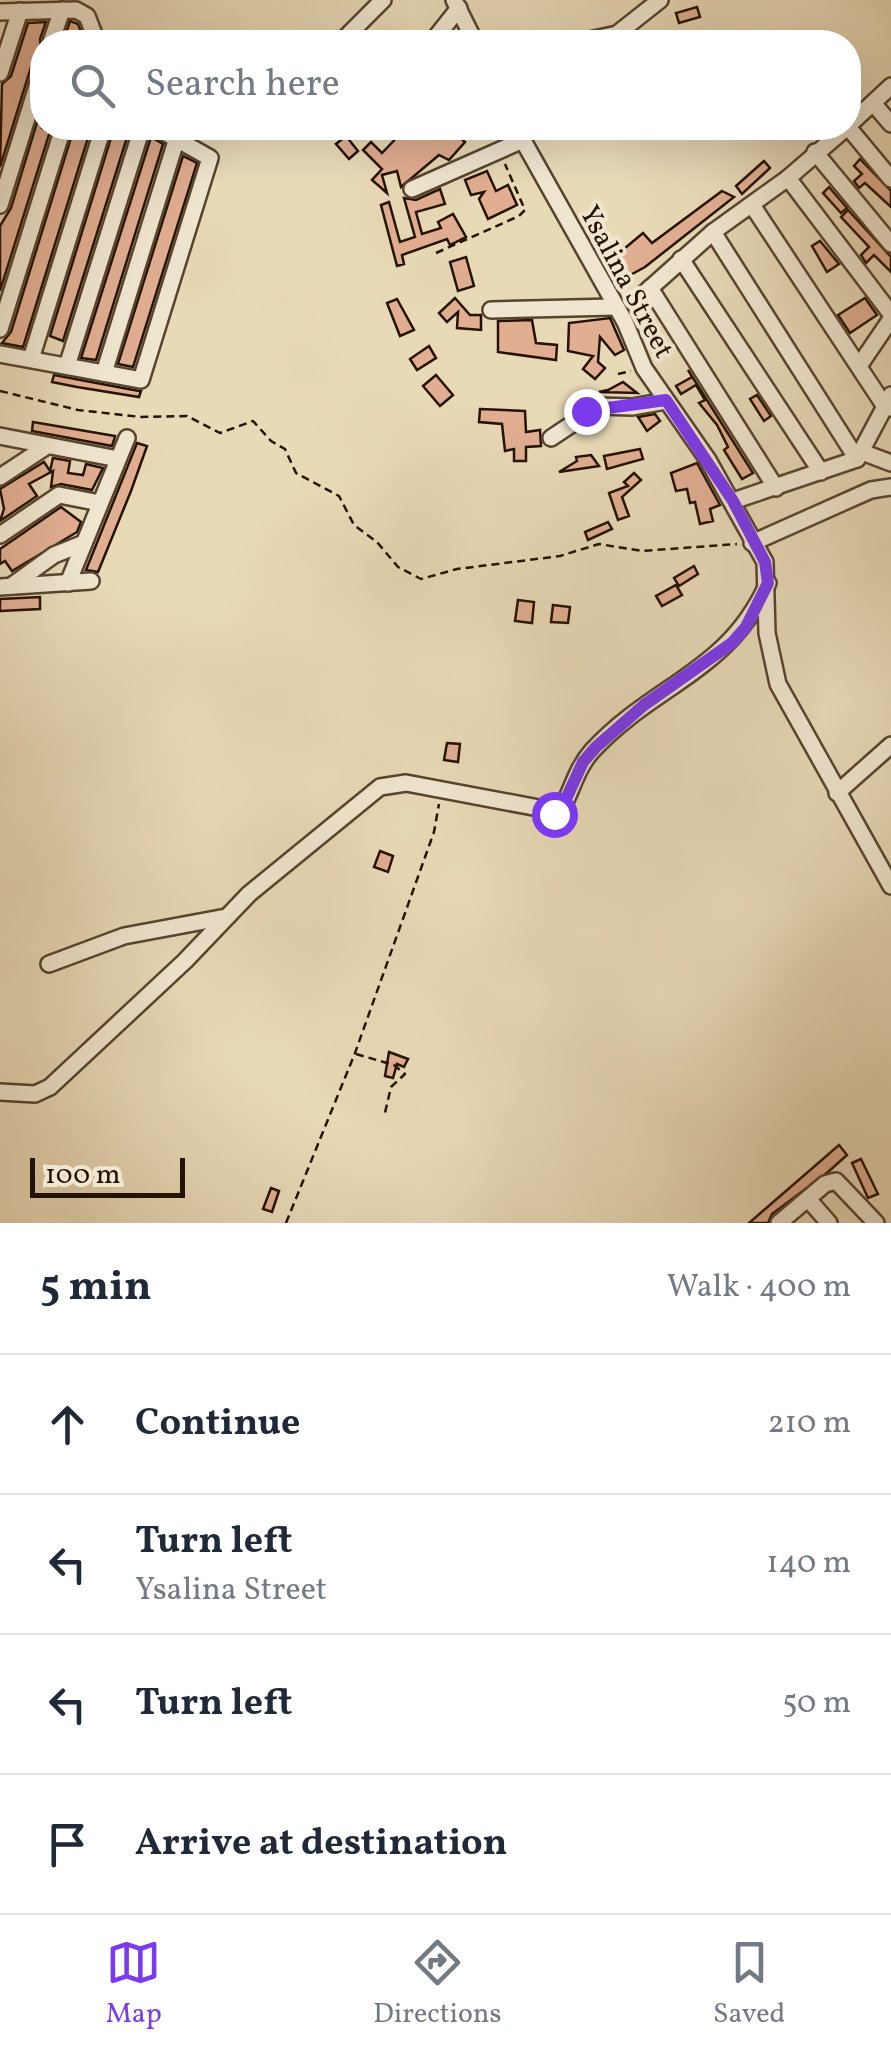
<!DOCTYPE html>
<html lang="en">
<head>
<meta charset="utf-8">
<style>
  :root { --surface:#fff; --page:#f6f6f7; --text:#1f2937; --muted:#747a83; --line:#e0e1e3; --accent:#7c3aed }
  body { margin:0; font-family:Vollkorn,serif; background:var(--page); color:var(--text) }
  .scale { position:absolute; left:30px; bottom:25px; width:155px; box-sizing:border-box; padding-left:10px; border:5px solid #251200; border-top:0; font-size:28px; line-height:35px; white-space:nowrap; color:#251200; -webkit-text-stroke:8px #f0e6d0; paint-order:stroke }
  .stop { position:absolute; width:30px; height:30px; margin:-22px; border:8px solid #7c3aed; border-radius:50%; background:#fff }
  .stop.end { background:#7c3aed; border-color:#fff; box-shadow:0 2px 10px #0008 }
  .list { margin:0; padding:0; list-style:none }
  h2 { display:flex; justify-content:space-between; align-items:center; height:130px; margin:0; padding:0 40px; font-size:42px }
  h2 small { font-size:32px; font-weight:400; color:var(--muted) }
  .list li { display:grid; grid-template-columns:65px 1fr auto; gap:30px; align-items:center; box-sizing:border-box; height:140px; padding:0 40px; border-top:2px solid var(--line) }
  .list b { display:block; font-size:38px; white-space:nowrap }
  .list p { margin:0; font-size:32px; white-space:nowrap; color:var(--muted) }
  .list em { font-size:32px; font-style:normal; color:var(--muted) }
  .icon { flex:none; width:55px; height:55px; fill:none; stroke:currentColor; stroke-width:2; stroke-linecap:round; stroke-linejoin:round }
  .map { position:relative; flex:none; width:891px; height:1223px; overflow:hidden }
  .search { position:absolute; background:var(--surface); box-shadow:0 10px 40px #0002; left:30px; right:30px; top:30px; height:110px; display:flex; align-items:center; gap:25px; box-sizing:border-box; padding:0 35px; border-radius:40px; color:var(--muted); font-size:38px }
  .sheet { height:690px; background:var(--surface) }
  nav { display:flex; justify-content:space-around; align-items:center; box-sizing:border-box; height:140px; border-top:2px solid var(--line); background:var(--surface); font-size:28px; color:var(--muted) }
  nav a { display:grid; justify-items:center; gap:5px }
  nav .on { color:var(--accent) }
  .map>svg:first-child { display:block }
  .building { fill:#e1ae92; stroke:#251200; stroke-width:2.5 }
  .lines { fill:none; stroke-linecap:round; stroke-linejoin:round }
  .minor-casing { stroke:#56442e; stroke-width:20 }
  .path { stroke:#251200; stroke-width:2.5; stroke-dasharray:8 5; stroke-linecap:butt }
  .minor { stroke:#f0e6d0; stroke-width:15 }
  .route { stroke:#7c3aed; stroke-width:12 }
  .labels { text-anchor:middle; stroke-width:8; stroke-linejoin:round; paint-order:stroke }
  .street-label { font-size:28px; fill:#251200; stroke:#f0e6d0 }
</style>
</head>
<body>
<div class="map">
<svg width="891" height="1223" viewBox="0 0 891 1223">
  <rect width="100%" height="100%" fill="#e8d9b7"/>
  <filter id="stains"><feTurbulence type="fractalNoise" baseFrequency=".002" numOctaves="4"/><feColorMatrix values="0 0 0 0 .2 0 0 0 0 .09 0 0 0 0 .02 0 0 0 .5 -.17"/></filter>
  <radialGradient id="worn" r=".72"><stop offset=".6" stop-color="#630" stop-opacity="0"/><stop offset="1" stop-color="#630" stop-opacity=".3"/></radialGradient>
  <g class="building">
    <polygon points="697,7 700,17 679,23 676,13"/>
    <polygon points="70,21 78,24 85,42 63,42"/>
    <polygon points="46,22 40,39 42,59 31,67 0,167 2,84 11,76 28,23"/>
    <polygon points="42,106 42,128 51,128 0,291 0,226 11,208"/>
    <polygon points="74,128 91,128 23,347 2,343 11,332"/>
    <polygon points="114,128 130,128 63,341 50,336"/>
    <polygon points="406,128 462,128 456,134 465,142 449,160 439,155 401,187 397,171 382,175 387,193 372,180 382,169 363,150 371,142 382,153"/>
    <polygon points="346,136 358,151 349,159 336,144"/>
    <polygon points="151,137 163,144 96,360 81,358"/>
    <polygon points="183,156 197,163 133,367 118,364"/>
    <polygon points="860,159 891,191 891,207 865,183 859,188 854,181 862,174 854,166"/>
    <polygon points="764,161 770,168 742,194 736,186"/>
    <polygon points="487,171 496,191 508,185 517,205 488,219 479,199 484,192 471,195 465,180"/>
    <polygon points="829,187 847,208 841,213 823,193"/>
    <polygon points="440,189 445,204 416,212 422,234 441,228 438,222 453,214 466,237 450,245 447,239 402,255 404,264 397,266 381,205 389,202 400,242 415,237 404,198 416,200"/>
    <polygon points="722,191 734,197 645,267 621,280 611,269 602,254 621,245 624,249 643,233 652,243"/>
    <polygon points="848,210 891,257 891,272 874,255 866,263 861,255 869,247 841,217"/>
    <polygon points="820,241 839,264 827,272 812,246"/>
    <polygon points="466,257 474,286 458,291 450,262"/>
    <polygon points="455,298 470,315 481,315 481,330 457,328 458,312 447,322 439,313"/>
    <polygon points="865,298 877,315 850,333 838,315"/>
    <polygon points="397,299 414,330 400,336 387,303"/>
    <polygon points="610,318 624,350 615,355 600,337 598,362 605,368 595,379 583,369 593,356 568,351 569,323"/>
    <polygon points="532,320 536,343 557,345 556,360 498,352 498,321"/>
    <polygon points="429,346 436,358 417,370 410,359"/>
    <polygon points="688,370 753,473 742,479 724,450 728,447 717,425 699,403 705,400 696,385 681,394 676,386 692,377"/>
    <polygon points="54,375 139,391 141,391 139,397 77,387 52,382"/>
    <polygon points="436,375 453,395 440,406 423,386"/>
    <polygon points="623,382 637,393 599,392 608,390"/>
    <polygon points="757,395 771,416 764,421 750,399"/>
    <polygon points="480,409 525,411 526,432 540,430 541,446 526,447 526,461 514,461 514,449 505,451 502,424 479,422"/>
    <polygon points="655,414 660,421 647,431 638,417"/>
    <polygon points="33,422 115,436 114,440 112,446 32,431"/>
    <polygon points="137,443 147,446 131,491 98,572 86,570"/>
    <polygon points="640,449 643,459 607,469 604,456"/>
    <polygon points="591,455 599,466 559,472 577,461 576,457"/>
    <polygon points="53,458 70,461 68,473 83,475 86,464 103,468 92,490 61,484 51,487 53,471 29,484 37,496 0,521 4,509 0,489 44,462 50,471"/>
    <polygon points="697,463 720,505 710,509 713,521 700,524 695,502 690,503 687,489 676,491 671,473"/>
    <polygon points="634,473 641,480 622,497 629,516 618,520 609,493 628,486 624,482"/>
    <polygon points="61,507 81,522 77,532 12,571 5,561 0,564 0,549"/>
    <polygon points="608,522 612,529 588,540 585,532"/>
    <polygon points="694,566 698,574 679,586 674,578"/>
    <polygon points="676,585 682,595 662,606 656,596"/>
    <polygon points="40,597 40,609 0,611 0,599"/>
    <polygon points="518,600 534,602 532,623 515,621"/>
    <polygon points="553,605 570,607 568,623 551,622"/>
    <polygon points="447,743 460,744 458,762 444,760"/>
    <polygon points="380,851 393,856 388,872 374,867"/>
    <polygon points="389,1052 408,1059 404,1067 397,1064 393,1078 385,1076"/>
    <polygon points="839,1145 847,1155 828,1172 772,1214 768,1223 749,1223"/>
    <polygon points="861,1159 878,1194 868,1198 852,1163"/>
    <polygon points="271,1188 279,1191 272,1212 263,1209"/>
  </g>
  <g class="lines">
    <defs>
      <g id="minor">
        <polyline points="454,0 475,42"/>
        <polyline points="0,12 76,10 87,16 97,42"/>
        <polyline points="51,42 62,10"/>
        <polyline points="341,42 383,0"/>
        <polyline points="432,42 459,8"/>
        <polyline points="580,42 617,34 660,0"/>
        <polyline points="0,73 20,11"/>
        <polyline points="873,103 891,124"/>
        <polyline points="848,126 891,86"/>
        <polyline points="848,127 891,179"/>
        <polyline points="516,128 625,322 644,368 708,460 765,562 767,633 778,684 891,886"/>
        <polyline points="815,152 891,244"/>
        <polyline points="788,178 891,314"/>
        <polyline points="412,189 523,140"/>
        <polyline points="0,205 42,70"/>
        <polyline points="752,205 884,405 891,408"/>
        <polyline points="713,232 857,459"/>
        <polyline points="681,259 821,472"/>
        <polyline points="650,288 776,488"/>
        <polyline points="638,299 713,232 788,178 846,128"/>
        <polyline points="491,310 614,307"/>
        <polyline points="0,329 63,128"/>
        <polyline points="0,354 141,380 210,158 157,128"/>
        <polyline points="31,359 103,128"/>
        <polyline points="67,366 142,128"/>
        <polyline points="859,366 891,319"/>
        <polyline points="104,373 176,141"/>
        <polyline points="0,436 118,459"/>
        <polyline points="551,438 599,406 632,407 666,401"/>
        <polyline points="862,452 891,463"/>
        <polyline points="0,477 47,446"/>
        <polyline points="733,501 857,459 891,395"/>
        <polyline points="0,535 59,495 100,503"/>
        <polyline points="752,543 871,490 891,487"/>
        <polyline points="68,583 127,438"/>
        <polyline points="11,586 54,555 84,543"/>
        <polyline points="0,587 91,581"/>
        <polyline points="837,793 891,745"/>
        <polyline points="49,964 124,936 226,917"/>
        <path d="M0 1092 35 1094 50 1087 185 961 249 894 380 787 406 783 560 812C572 791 576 769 592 751 655 683 728 673 768 583"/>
        <polyline points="808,1199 829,1223"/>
        <polyline points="779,1223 825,1184 836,1181 876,1223"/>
      </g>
    </defs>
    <use href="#minor" class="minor-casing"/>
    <g class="path">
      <polyline points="436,253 519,216 525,210 505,164"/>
      <polyline points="618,374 631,371"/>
      <polyline points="0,391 78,410 141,417 187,416 220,433 253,421 271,441 285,449 296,473 339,496 354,525 377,542 398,567 421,579 457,569 560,556 599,544 642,551 737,544"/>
      <polyline points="356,1054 394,1065 405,1074 391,1087 384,1117"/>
      <polyline points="286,1223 355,1053 434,832 439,804"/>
    </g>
    <use href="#minor" class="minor"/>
  </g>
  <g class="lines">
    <polyline class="route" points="554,814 560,812 583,762 596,747 644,705 732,643 746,627 768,583 765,562 733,501 666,400 586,411"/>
  </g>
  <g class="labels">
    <g class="street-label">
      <text transform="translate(628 281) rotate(62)" y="10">Ysalina Street</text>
    </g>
  </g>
  <rect width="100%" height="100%" filter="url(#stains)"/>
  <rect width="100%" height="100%" fill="url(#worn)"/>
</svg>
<div class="scale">100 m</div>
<div class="stop" style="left:554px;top:814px"></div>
<div class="stop end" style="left:586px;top:411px"></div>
<div class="search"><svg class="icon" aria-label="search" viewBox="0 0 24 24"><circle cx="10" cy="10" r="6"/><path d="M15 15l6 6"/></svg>Search here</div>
</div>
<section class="sheet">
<h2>5 min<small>Walk · 400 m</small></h2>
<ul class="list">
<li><svg class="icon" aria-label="ahead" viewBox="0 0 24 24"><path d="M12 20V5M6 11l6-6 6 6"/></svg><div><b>Continue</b></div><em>210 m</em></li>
<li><svg class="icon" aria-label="left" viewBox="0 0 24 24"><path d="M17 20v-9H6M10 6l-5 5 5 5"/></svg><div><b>Turn left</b><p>Ysalina Street</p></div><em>140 m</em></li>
<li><svg class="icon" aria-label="left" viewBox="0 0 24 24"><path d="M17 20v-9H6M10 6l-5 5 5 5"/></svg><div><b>Turn left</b></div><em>50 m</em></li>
<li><svg class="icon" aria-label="arrive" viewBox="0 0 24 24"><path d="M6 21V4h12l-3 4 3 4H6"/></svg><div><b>Arrive at destination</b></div></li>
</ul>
</section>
<nav>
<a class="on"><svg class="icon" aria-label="map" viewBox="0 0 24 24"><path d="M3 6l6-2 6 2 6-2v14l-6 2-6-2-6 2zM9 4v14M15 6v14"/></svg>Map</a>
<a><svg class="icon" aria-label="directions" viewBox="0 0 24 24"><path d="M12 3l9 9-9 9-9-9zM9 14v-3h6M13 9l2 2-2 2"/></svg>Directions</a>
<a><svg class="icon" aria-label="saved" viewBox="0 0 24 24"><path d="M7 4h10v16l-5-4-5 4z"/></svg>Saved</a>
</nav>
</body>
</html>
